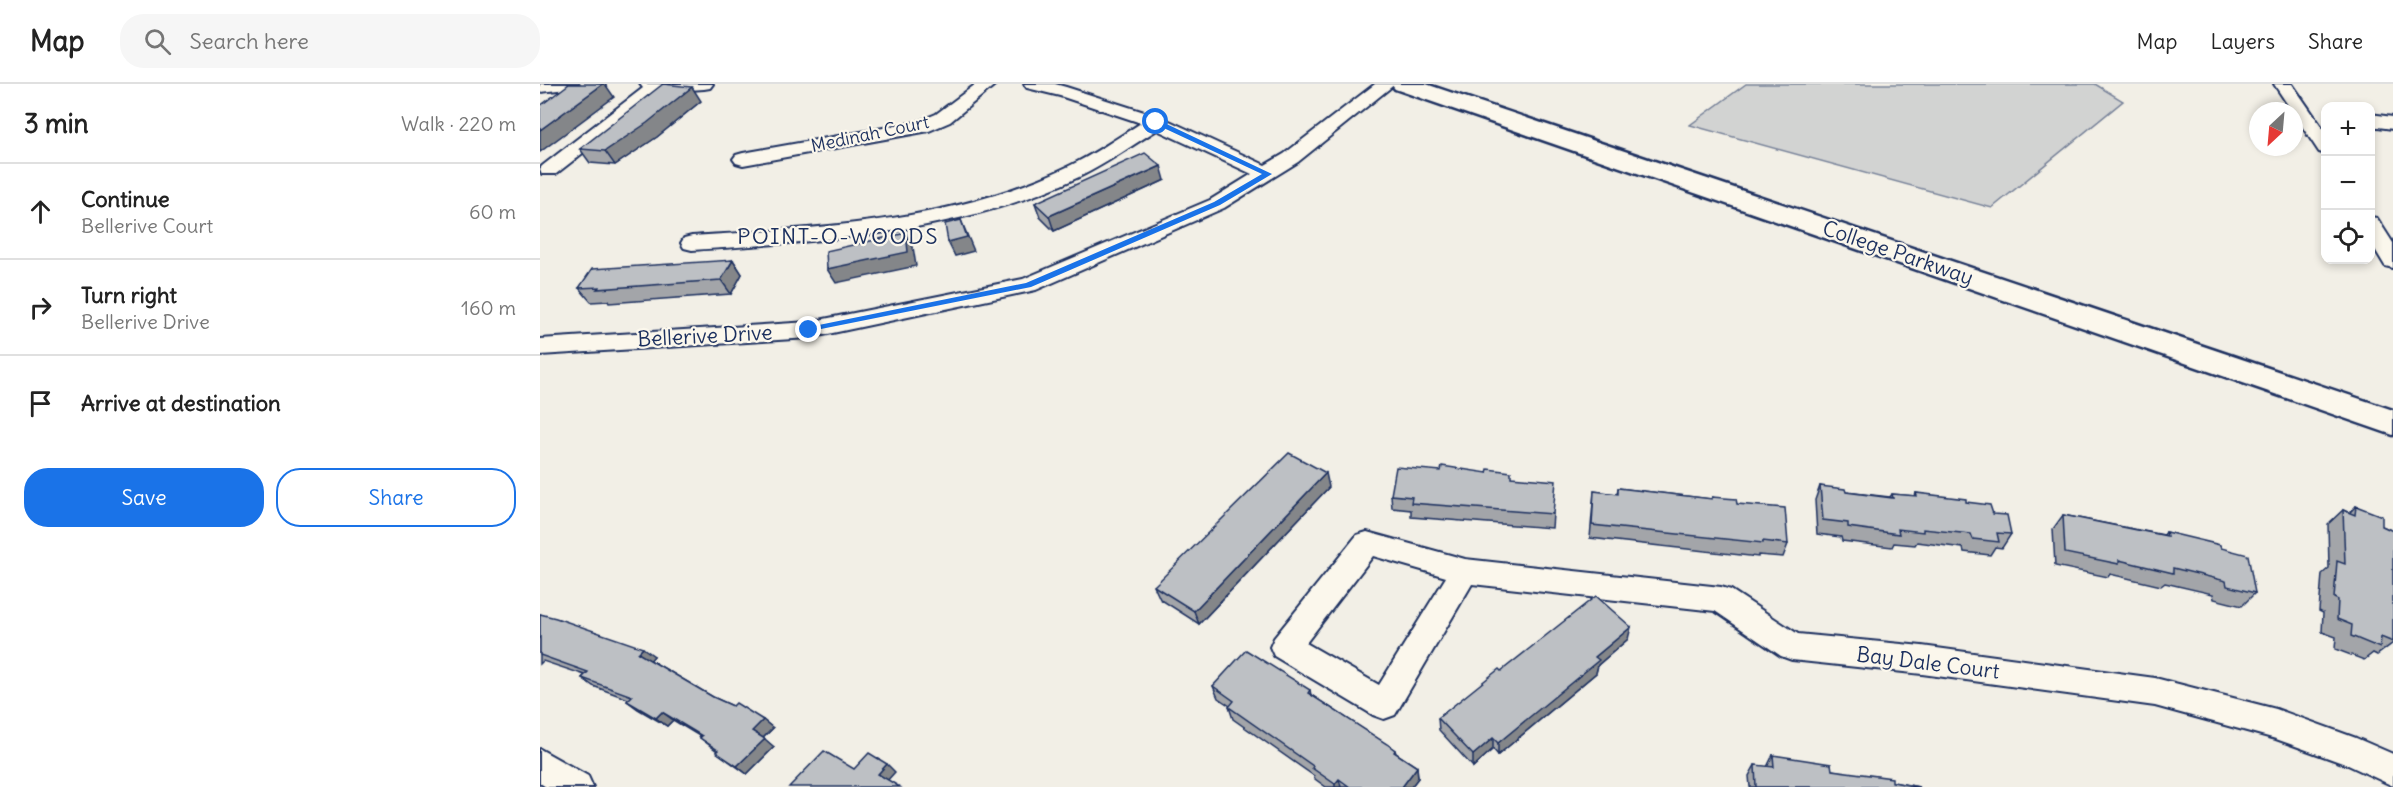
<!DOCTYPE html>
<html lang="en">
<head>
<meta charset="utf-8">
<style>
  :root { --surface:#fff; --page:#f6f6f6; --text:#222; --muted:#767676; --line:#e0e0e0; --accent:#1a73e8 }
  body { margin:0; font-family:Delius,sans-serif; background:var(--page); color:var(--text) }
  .controls { position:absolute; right:18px; top:18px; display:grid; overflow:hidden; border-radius:12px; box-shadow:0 3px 9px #0003 }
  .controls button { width:54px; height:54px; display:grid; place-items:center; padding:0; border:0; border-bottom:2px solid var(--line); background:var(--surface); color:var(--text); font:30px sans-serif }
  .compass { position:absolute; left:1709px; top:18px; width:54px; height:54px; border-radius:50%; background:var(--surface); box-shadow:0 3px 9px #0003; rotate:206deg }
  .stop { position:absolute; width:18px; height:18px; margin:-14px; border:4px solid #1a73e8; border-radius:50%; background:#fff }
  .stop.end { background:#1a73e8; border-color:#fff; box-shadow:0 2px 6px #0008 }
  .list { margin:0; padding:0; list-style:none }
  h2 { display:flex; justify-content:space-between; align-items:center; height:78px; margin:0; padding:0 24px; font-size:26px }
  h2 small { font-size:20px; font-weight:400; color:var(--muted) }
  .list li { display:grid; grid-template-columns:39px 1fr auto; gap:18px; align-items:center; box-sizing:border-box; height:96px; padding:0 24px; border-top:2px solid var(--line) }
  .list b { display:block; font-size:22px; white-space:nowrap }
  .list p { margin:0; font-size:20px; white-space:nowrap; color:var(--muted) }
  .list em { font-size:20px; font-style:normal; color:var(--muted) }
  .actions { display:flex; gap:12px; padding:18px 24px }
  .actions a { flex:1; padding:14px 0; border:2px solid var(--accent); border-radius:24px; text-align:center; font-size:21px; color:var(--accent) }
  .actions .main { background:var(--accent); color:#fff }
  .icon { flex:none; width:33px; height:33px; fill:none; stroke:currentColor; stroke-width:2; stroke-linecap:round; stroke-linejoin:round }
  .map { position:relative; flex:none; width:1853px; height:703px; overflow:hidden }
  header { display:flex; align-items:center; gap:36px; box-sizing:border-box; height:84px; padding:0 30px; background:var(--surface); border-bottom:2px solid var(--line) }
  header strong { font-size:28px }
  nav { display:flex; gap:33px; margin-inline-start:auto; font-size:21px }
  .search { width:420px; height:54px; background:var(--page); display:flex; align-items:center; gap:15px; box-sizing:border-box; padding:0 21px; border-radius:24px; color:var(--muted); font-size:22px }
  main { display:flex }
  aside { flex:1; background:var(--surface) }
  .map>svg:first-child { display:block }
  .green { fill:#d2d3d2; stroke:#768198; stroke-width:1.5 }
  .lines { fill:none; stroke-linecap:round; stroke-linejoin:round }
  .minor-casing { stroke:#1b2f5e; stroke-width:4 }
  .major-casing { stroke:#1b2f5e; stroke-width:5 }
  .minor { fill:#fbf7ec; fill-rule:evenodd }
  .major { fill:#fbf7ec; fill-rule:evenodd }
  .wall { fill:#a3a5a9; stroke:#1b2f5e; stroke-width:1.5 }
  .shaded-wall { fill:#848689; stroke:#1b2f5e; stroke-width:1.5 }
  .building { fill:#bdc0c4; stroke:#1b2f5e; stroke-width:1.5 }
  .route { fill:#1a73e8 }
  .labels { text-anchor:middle; stroke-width:4.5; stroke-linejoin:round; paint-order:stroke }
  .far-street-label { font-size:18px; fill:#1b2f5e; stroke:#fbf7ec }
  .street-label { font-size:21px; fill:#1b2f5e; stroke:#fbf7ec }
  .neighbourhood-label { font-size:22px; letter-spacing:1.5px; fill:#1b2f5e; stroke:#fbf7ec }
</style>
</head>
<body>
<header>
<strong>Map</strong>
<div class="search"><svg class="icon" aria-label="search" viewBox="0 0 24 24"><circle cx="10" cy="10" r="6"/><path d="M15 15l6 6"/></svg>Search here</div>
<nav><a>Map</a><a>Layers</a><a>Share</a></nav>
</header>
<main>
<aside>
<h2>3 min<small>Walk · 220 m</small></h2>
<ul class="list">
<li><svg class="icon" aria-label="ahead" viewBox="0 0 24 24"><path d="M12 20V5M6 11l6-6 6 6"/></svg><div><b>Continue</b><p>Bellerive Court</p></div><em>60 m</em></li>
<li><svg class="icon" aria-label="right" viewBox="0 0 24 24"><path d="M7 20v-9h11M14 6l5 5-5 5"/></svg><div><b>Turn right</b><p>Bellerive Drive</p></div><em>160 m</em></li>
<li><svg class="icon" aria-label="arrive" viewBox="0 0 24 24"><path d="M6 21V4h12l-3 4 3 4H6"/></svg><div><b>Arrive at destination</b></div></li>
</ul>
<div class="actions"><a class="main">Save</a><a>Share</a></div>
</aside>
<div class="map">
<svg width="1853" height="703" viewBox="0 0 1853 703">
  <rect width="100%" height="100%" fill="#f2efe6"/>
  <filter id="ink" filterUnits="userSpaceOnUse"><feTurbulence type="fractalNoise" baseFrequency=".0167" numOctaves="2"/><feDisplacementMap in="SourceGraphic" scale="12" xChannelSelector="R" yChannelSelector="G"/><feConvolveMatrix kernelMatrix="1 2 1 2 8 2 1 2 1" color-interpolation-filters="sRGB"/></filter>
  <g filter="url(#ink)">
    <polygon class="green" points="1206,0 1555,0 1583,17 1452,124 1150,41"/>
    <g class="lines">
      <defs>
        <g id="minor">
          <polygon points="0,0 39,0 36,4 0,8"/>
          <polygon points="100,0 173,0 170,4 164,5 121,8 16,90 2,90 0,85 2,82 103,4"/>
          <polygon points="436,0 456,0 410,38 389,47 203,81 196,79 193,75 196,71 203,69 377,38 396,30"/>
          <path d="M484 0H515L526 3 623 34 725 81 744 70 835 0H855L758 78 684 124 496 206 269 254 0 271V255L269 238 483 195 670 116 712 90 617 46C591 62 566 80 539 93 418 150 283 157 152 166L144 164 141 159 144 154 152 152C279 144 410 139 527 83 553 71 577 54 601 39L520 12 487 4Z"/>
          <polygon points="1734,0 1752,0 1786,49 1786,70 1779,68"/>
          <polygon points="1830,30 1853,33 1853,45 1830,42"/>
          <polygon points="1830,133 1837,134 1853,159 1853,184 1845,182 1830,157"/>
          <path d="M827 448 925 475 1181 503 1191 506 1258 550 1382 562 1615 594 1736 625 1816 654 1853 670V702L1808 681 1736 655 1615 622 1382 590 1252 576 1241 572 1175 527 932 500 855 631 844 635 833 631 734 572 730 563 734 554 817 451ZM833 472 906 493 839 601 766 559Z"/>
          <polygon points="0,665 48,692 53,703 6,703 0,699"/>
        </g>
        <polygon id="major" points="851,0 886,0 1853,326 1853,351 855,5"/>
      </defs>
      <use href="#minor" class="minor-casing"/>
      <use href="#major" class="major-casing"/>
      <use href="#minor" class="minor"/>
      <use href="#major" class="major"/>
    </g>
    <g class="wall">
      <polygon points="161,17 117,53 75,81 50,79 40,65"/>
      <polygon points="625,96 514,147 500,133 495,119"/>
      <polygon points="193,176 202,190 191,210 69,219 68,217 51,218 39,204"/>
      <polygon points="971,393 1013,430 1012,444 871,433 871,426 852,424 851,411"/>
      <polygon points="1280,402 1306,408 1350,413 1352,410 1375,412 1376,409 1426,418 1453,430 1471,450 1462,464 1455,463 1450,471 1424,468 1423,464 1377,458 1375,461 1354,459 1352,463 1302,457 1301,453 1277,450 1275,416"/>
      <polygon points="789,403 659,540 620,515 614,502"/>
      <polygon points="1078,404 1171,415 1172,413 1197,420 1248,460 1243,473 1218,471 1218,473 1050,454 1054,407 1077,410"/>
      <polygon points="1816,422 1842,442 1853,447 1853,559 1837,571 1833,569 1824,576 1795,565 1796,553 1782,548 1783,529 1779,527 1782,490 1789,484 1788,440 1803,426 1809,429"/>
      <polygon points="1523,431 1624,451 1626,448 1681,464 1715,509 1702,522 1674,515 1673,510 1625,499 1621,502 1570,490 1568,493 1515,482 1513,445"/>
      <polygon points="0,530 114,572 110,576 173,613 223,636 233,644 223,654 234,663 207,690 176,668 177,667 160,654 161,653 133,636 127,642 98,625 87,617 88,615 53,602 42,594 45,591 3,577 0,580"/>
      <polygon points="1088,555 1058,581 1056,589 958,671 953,665 933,683 899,646 898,634 961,587"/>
      <polygon points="673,602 770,606 771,611 855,666 856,669 877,683 878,694 871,703 786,703 775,695 774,692 693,635 689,623 690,622 678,614"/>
      <polygon points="1233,671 1292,686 1379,703 1210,703 1209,692 1215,681 1227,683"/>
    </g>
    <g class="shaded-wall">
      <polygon points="63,0 65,0 74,13 0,68 0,46"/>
      <polygon points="152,3 161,17 117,53 75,81 65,67"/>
      <polygon points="621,82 625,96 514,147 509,132"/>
      <polygon points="421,136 434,167 415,172 408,158"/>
      <polygon points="366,149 373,163 376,182 296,199 287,185"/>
      <polygon points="193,176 202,190 191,210 181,196"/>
      <polygon points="786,389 789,403 659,540 654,527"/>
      <polygon points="1091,543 1088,555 1058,581 1056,589 958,671 958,659 1055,573"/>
      <polygon points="103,564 114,572 109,578 98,569"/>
      <polygon points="122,628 133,636 127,642 116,634"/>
      <polygon points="223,636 233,644 222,655 212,647"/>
      <polygon points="953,654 953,665 933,683 933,671"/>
      <polygon points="225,655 234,663 207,690 197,682"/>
      <polygon points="347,680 355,688 346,698 338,690"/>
      <polygon points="877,683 878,694 871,703 862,703"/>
      <polygon points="799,695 801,703 795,703 795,700"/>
    </g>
    <g class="building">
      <polygon points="29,0 63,0 0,46 0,22"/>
      <polygon points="123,0 152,3 107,39 65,67 40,65"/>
      <polygon points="605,69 621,82 509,132 495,119"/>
      <polygon points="421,136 427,153 408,158 405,140"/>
      <polygon points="366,149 368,168 287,185 286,167"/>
      <polygon points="193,176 181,196 57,205 59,203 39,204 52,185"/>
      <polygon points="749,369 786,389 654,527 614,502"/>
      <polygon points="902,382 947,389 948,385 971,388 971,393 1016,397 1013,430 871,419 872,413 851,411 856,383 901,387"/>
      <polygon points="1280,402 1305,405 1306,408 1353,414 1352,410 1377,412 1376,409 1426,415 1426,418 1450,421 1453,430 1467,431 1471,450 1457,449 1459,458 1433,455 1431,450 1383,445 1383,448 1358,445 1359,450 1308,443 1308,439 1283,436"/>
      <polygon points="1078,404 1172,415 1172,413 1196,415 1197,420 1245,424 1248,460 1223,457 1223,459 1052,441 1054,407 1078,410"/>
      <polygon points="1816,422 1842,432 1842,442 1853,447 1853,558 1841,553 1840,564 1811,552 1812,541 1797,535 1798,516 1794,514 1797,477 1805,480 1803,426 1815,431"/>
      <polygon points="1523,431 1627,452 1626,448 1680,461 1681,464 1708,471 1715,509 1687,502 1686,497 1633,484 1633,489 1579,476 1579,480 1525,469"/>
      <polygon points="1056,512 1091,543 1055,573 1059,576 958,659 953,654 933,671 898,634 959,585 961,587"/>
      <polygon points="0,530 16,534 103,564 98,569 173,613 193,622 196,619 223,636 212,647 225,655 197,682 176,668 178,666 160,654 162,652 122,628 116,634 87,617 92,612 42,594 48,588 0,571"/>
      <polygon points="706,566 770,606 768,609 847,660 855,666 854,668 877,683 862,703 810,703 799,695 795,700 772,684 773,682 689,623 694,617 673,602"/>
      <polygon points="284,667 314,685 329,669 347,680 338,690 360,703 249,703"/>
      <polygon points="1233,671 1291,680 1292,686 1352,694 1352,698 1379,703 1216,703 1215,681 1234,683"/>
    </g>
  </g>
  <polygon class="route" points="616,35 732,90 680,121 491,203 266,248 265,246 269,243 486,199 674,118 722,90 613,39"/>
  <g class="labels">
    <g class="far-street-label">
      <text transform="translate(330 50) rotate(-12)" y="6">Medinah Court</text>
    </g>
    <g class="street-label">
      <text transform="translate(1358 169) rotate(19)" y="7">College Parkway</text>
      <text transform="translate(165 252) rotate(-3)" y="7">Bellerive Drive</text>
      <text transform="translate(1388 579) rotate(7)" y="7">Bay Dale Court</text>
    </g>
    <g class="neighbourhood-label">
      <text x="298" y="160">POINT-O-WOODS</text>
    </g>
  </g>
</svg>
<div class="controls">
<button>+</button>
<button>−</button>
<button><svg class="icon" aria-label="locate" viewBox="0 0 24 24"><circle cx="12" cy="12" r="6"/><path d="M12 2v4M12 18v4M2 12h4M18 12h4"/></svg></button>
</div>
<svg class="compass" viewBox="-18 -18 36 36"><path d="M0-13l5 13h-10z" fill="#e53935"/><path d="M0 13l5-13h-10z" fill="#767676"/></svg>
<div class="stop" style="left:616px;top:38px"></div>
<div class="stop end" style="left:269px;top:246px"></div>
</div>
</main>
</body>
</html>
